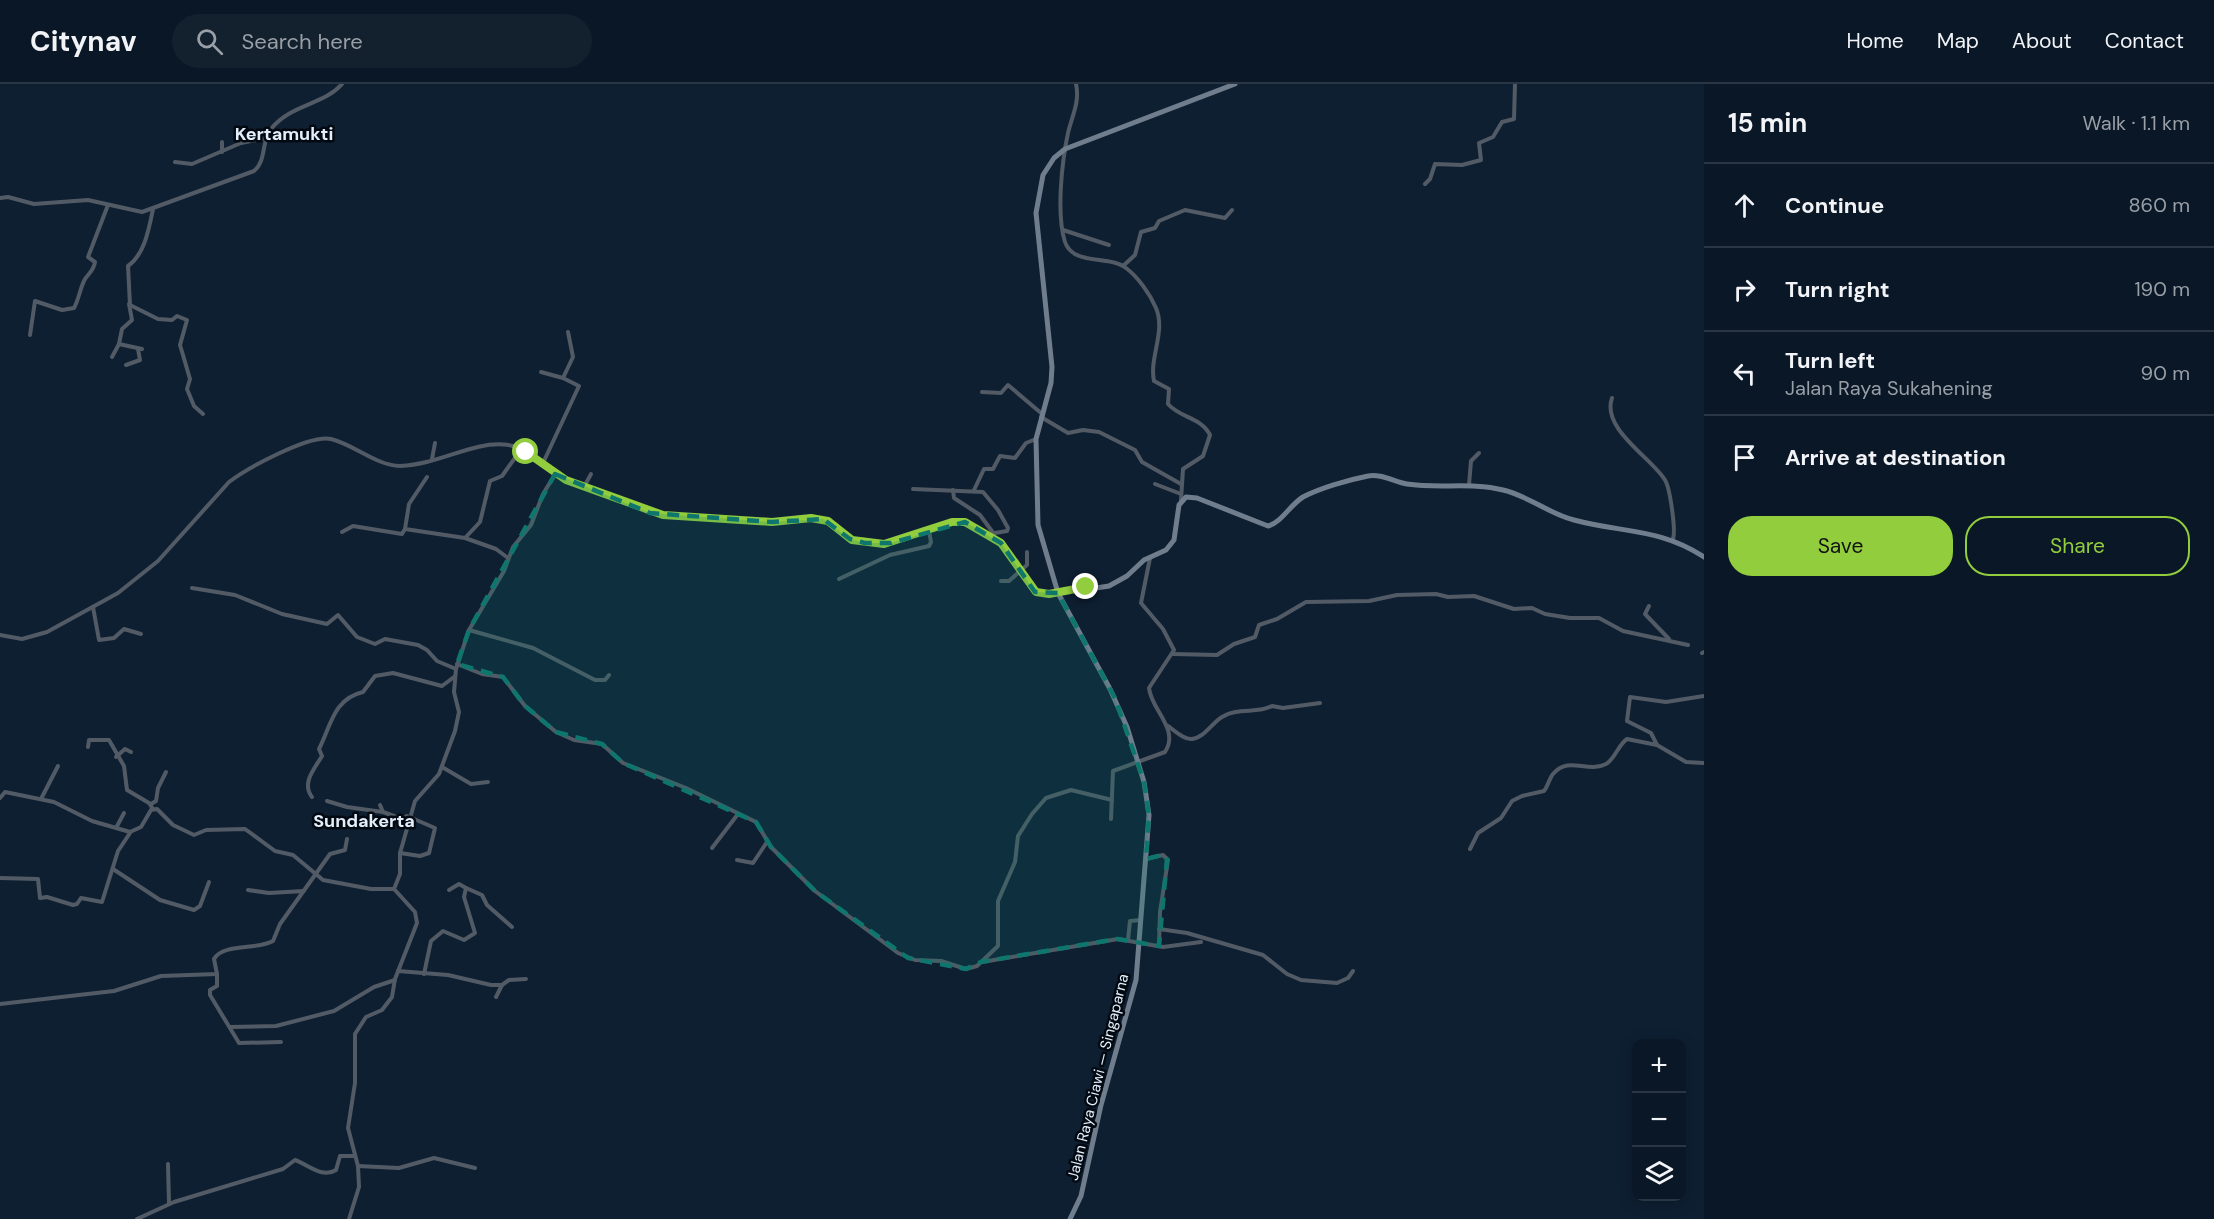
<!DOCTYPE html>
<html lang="en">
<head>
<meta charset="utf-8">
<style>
  :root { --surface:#0a1726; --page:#13202e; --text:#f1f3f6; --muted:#999fa7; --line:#2a3643; --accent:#92cd3e }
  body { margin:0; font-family:"DM Sans",sans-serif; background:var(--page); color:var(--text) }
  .controls { position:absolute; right:18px; bottom:18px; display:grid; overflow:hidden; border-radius:12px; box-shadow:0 3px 15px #0003 }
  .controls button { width:54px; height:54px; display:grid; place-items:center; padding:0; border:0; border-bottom:2px solid var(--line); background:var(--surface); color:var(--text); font:30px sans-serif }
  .stop { position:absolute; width:18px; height:18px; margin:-14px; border:4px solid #92cd3e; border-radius:50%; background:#fff }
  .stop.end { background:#92cd3e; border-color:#fff; box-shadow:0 2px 6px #0008 }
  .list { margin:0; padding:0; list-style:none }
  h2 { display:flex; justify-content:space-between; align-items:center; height:78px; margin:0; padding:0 24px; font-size:26px }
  h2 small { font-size:20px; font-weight:400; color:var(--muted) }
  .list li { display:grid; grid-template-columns:39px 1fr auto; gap:18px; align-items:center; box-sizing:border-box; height:84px; padding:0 24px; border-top:2px solid var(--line) }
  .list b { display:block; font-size:22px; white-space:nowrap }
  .list p { margin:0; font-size:20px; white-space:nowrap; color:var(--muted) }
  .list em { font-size:20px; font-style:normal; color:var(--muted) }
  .actions { display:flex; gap:12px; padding:18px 24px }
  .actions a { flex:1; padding:14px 0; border:2px solid var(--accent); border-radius:24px; text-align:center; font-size:21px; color:var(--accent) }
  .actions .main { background:var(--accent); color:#111 }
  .icon { flex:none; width:33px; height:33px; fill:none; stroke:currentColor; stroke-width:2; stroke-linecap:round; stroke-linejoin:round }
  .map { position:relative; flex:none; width:1704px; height:1135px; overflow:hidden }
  header { display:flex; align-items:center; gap:36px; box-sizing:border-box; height:84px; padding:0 30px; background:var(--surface); border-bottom:2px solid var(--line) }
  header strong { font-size:28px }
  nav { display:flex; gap:33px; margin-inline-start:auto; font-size:21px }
  .search { width:420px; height:54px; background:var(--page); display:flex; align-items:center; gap:15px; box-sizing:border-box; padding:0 21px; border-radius:33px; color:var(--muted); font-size:22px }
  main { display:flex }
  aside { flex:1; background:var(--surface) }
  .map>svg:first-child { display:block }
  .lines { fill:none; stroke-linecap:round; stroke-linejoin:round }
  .street { stroke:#525b65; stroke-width:4 }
  .secondary { stroke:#707d8d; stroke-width:5 }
  .route { stroke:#92cd3e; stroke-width:8 }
  .marked { fill:#0f766e; fill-opacity:0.2; stroke:#0f766e; stroke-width:4.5; stroke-dasharray:12 8; stroke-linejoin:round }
  .labels { text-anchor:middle; stroke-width:5; stroke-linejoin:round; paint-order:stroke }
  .street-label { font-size:15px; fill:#e3eefb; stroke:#030911 }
  .quarter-label { font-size:18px; font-weight:bold; fill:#e3eefb; stroke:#030911 }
</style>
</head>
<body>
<header>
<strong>Citynav</strong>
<div class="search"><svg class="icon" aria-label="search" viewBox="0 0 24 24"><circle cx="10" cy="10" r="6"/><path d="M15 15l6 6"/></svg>Search here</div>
<nav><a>Home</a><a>Map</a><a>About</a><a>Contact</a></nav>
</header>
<main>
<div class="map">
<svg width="1704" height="1135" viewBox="0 0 1704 1135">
  <rect width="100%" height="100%" fill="#0e1f32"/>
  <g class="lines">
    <g class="street">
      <path d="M1076 0C1080 18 1072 32 1068 49 1062 77 1056 130 1065 158 1073 182 1110 171 1126 184 1138 193 1150 210 1156 224 1166 248 1149 273 1154 297L1169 305 1168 320C1180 334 1201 333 1210 351L1203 372 1183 385 1181 416"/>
      <polyline points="222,58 222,68"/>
      <polyline points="175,78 192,80 241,59 266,54"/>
      <polyline points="1425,100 1430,95 1435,80 1462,81 1481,76 1479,59 1493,53 1502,38 1514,35 1515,0"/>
      <path d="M0 114 8 113 34 120 88 116 142 128 254 87C267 76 261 57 271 45 291 20 324 21 342 0"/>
      <path d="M153 125C149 144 145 170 128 182L130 221 158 235 172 236 177 232 187 236 180 261 190 295 187 305 194 322 203 330"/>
      <polyline points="1063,146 1109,161"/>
      <polyline points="1123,182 1135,171 1141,148 1155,144 1159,137 1185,126 1225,134 1232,126"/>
      <polyline points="129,220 132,236 122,245 119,260 142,265"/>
      <path d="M30 251 35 217 62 226 74 224C79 215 80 204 85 195 89 189 94 186 95 178L88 173 108 121"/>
      <polyline points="112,273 119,260"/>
      <polyline points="126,281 140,276 138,265"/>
      <polyline points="541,288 563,294"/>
      <polyline points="982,308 1001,309 1008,301 1041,329"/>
      <path d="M1612 314C1601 345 1652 374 1665 396 1670 404 1676 446 1673 455"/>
      <polyline points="1041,333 1068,349 1083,346 1099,348 1135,366 1142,378 1181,400"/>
      <polyline points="432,375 435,359"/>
      <polyline points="543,379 579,302 563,294 573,273 568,248"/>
      <polyline points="1155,400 1181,410"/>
      <polyline points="1469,401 1471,377 1479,369"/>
      <polyline points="584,403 591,390"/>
      <polyline points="913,405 983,408 998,426 1008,444 1007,447 995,449"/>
      <polyline points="953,406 954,414 980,431 994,450"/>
      <polyline points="974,406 984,385 993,385 1000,372 1015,374 1026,359 1036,355"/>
      <polyline points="405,445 465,454"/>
      <polyline points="342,448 353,442 402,450 405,445 409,420 427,393"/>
      <polyline points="508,474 496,465 465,454 480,438 490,397 502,392 522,364"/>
      <polyline points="839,495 890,471 929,462 931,458 929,447"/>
      <polyline points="1001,497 1009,497 1027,481 1027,468"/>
      <polyline points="192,504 235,511 282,530 327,540 338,531 357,553 375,560 385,555 418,561 427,566 437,577 456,585"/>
      <polyline points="1649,522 1645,530 1669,555"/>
      <polyline points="93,523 99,556 114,554 124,545 141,550"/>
      <polyline points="469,546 533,564 595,596 605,596 609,591"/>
      <path d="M0 551 22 555 47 548 118 509 158 477 229 398C246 385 309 350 331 355 355 361 375 381 400 382 461 379 502 330 555 390"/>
      <polyline points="1702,569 1704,568"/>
      <polyline points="1173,570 1217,571 1234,560 1255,553 1259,541 1277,535 1306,518 1369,517 1397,511 1436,510 1448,513 1474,512 1514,525 1532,524 1545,530 1570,534 1599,534 1623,547 1688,561"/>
      <polyline points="457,580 482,590 503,593 525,622 556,648 574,656 602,660 623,679 686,704 756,738 771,763 815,807 898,869 915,876 941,877 966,885 977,882 998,862 998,817 1015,778 1018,752 1032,730 1046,714 1071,706 1112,716"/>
      <path d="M1168 642C1175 647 1184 656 1192 655 1204 654 1212 639 1222 633 1238 623 1257 630 1272 622L1283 624 1320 619"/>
      <polyline points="1657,661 1686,678 1704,679"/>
      <polyline points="88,663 89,656 109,656 124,682 127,706 149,719 153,725"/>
      <polyline points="116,673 125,665 131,668"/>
      <polyline points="442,683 471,700 488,698"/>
      <path d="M312 713C301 699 315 684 322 672L319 665C331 642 333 615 363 608L375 592 393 589 442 602 454 593"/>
      <polyline points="0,714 5,708 54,718 92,737 130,748 141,743 151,726 157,725 173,741 194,751 206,746 245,745 275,767 293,771 323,796 371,805 394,805"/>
      <polyline points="41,715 58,682"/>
      <polyline points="327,717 347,723 383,728"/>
      <polyline points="151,720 156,717 158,704 166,688"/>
      <polyline points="380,721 383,728 402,735 407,732 435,744 429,769 420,772 400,769"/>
      <path d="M1111 735 1113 687 1165 668C1180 645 1151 626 1149 604L1174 566 1163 545 1141 519 1150 474"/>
      <polyline points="116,744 124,729"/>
      <polyline points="712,764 738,730"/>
      <path d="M1470 765 1478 749 1501 734 1512 717 1522 712 1544 707C1548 702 1549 695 1553 690 1569 671 1587 690 1606 680 1615 675 1618 661 1627 655L1657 661 1651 649 1627 637 1630 613 1666 618 1704 612"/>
      <polyline points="1146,775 1163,771 1168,776 1160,828 1159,862"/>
      <polyline points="737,776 753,779 767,758"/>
      <polyline points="113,785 160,816 194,826 200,822 209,798"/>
      <polyline points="0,794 38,795 40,814 47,813 73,821 77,820 81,814 102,818 118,767 130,749"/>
      <polyline points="248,806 269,809 304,807"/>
      <polyline points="449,806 459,800 466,804"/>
      <polyline points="1159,845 1187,849 1263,871 1287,890 1301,896 1337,899 1348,894 1353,887"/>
      <polyline points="1128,856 1130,837 1141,836"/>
      <polyline points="982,878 1118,855 1163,863 1201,858"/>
      <polyline points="398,887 448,891 491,901 502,901 496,913"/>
      <polyline points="217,890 217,902 210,906 210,911 239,959 281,958"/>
      <polyline points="424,890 431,857 443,847 464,856 475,849 464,813 466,804 482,811 487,821 512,843"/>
      <polyline points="502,901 509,896 526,895"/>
      <path d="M0 920 114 907 161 892 217 890 214 875C223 859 258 866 273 857L280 840 330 770 345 766 347 755"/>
      <polyline points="230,943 276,942 334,927 374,903 395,896"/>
      <polyline points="168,1080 169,1119"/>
      <polyline points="358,1082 399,1084 434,1074 475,1084"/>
      <path d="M137 1135 174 1118 283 1085 295 1076C307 1080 322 1095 336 1086L340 1072H355"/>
      <polyline points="349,1135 359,1103 358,1082 348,1044 355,999 355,950 366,933 382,926 392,913 395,895 417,839 415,828 394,805 400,790 400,769 415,717 439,690 455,647 459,628 454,608 456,585 469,546 504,487 513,463 531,441 543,410 554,392 556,390 650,429 671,432 772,438 803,433 823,435 832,439 850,455 865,459 891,459 952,438 965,438 1001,459 1036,508 1058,509"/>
    </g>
    <g class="secondary">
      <path d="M1058 509 1081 502 1096 504 1109 502 1127 492 1144 476 1166 466 1174 456 1179 421 1186 413 1197 414 1268 442C1282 438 1290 421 1303 413 1320 404 1348 396 1368 392 1380 389 1395 398 1407 400 1439 405 1471 398 1503 406 1529 412 1549 430 1574 436 1622 449 1660 444 1704 473"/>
      <polyline points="1070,1135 1081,1112 1101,1021 1136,896 1149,731 1144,698 1127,643 1110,605 1058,509 1038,441 1036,355 1051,299 1052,283 1036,129 1043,91 1054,74 1065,65 1235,0"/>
    </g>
  </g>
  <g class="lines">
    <polyline class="route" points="526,368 566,396 663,431 772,438 811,434 828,437 852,456 884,460 952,438 965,438 1001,459 1036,508 1049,510 1086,503"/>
  </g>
  <path class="marked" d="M555 390 650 429 772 438 823 435 850 455 865 459H891L965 438 1001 459 1035 508 1058 509 1115 614 1144 698 1149 731 1146 775 1162 771 1167 775 1159 862 1117 855 981 878 966 885 908 874 815 807 771 763 756 738 623 679 602 660 556 648 525 622 503 593 457 580 469 546Z"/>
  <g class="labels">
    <g class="street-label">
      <text transform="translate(1098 993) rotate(-76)" y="5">Jalan Raya Ciawi — Singaparna</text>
    </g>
    <g class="quarter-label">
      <text x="284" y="56">Kertamukti</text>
      <text x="364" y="743">Sundakerta</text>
    </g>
  </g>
</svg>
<div class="controls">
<button>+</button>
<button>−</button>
<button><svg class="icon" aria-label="layers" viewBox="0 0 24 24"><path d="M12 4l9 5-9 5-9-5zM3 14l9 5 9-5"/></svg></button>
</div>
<div class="stop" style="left:526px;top:368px"></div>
<div class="stop end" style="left:1086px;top:503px"></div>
</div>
<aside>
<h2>15 min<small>Walk · 1.1 km</small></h2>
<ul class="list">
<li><svg class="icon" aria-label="ahead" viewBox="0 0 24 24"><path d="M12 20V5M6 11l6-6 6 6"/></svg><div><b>Continue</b></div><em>860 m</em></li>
<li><svg class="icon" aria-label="right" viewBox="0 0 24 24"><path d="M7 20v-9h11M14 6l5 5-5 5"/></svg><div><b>Turn right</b></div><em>190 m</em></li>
<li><svg class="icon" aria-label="left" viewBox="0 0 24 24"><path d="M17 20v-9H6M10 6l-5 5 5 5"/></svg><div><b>Turn left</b><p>Jalan Raya Sukahening</p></div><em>90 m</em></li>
<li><svg class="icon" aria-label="arrive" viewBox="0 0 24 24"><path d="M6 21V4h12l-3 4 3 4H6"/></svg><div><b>Arrive at destination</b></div></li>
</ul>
<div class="actions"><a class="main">Save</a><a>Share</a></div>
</aside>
</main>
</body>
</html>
